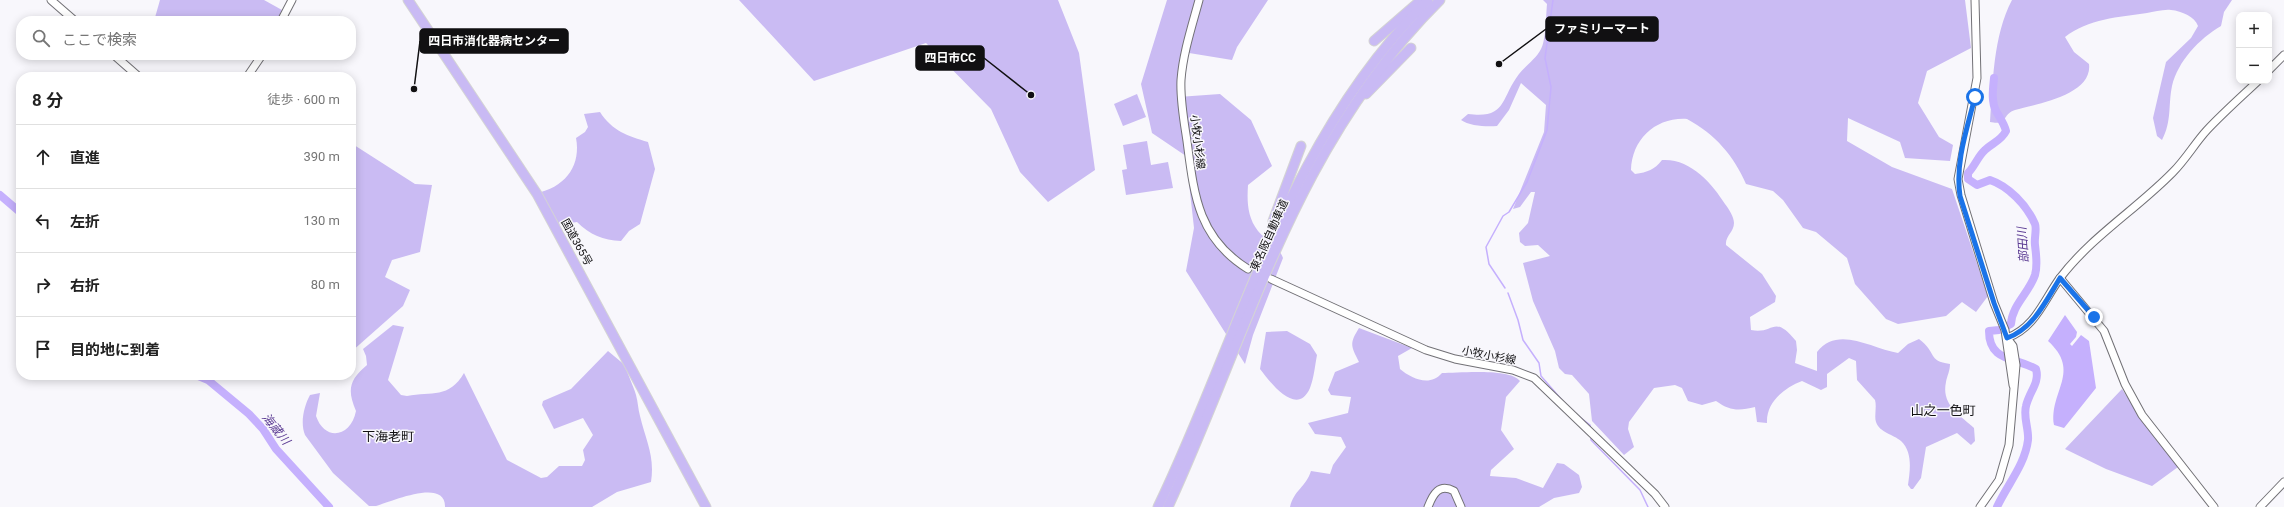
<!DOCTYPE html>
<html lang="ja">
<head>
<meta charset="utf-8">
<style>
  :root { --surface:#fff; --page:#f2f2f2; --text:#222; --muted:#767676; --line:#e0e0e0 }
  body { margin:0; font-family:Roboto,"Noto Sans JP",sans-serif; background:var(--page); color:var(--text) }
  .controls { position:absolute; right:12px; top:12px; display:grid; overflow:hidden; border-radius:8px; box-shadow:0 2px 10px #0003 }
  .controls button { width:36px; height:36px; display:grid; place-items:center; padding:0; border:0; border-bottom:1px solid var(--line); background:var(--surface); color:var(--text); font:20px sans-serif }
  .stop { position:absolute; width:12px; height:12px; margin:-9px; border:3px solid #1a73e8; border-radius:50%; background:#fff }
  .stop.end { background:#1a73e8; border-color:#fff; box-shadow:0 1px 4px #0008 }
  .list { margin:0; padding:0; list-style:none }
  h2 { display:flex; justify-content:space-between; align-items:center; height:52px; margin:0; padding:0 16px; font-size:17px }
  h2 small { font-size:13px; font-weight:400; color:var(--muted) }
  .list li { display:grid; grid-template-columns:26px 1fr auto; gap:12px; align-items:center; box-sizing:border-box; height:64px; padding:0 16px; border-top:1px solid var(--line) }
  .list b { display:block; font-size:15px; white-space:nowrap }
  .list em { font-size:13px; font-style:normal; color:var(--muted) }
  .icon { flex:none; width:22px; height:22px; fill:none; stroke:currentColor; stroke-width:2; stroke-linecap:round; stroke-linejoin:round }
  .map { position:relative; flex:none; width:2284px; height:507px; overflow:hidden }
  .search { position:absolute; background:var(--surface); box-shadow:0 2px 10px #0003; left:16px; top:16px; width:340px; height:44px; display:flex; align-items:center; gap:10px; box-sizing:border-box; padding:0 14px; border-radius:16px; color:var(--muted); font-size:15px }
  .panel { position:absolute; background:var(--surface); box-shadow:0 2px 10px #0003; left:16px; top:72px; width:340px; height:308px; border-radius:16px }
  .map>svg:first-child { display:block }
  .green { fill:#cabbf3 }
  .water { fill:#c5b0fd }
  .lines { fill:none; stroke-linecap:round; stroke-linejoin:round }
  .stream { stroke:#c5b0fd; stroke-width:1.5 }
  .river { stroke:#c5b0fd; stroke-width:8 }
  .secondary-casing { stroke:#727176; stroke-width:9 }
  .highway-casing { stroke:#d4d4d4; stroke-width:11 }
  .secondary { stroke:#fff; stroke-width:7 }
  .highway { stroke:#c9baf4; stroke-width:9 }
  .route { stroke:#1a73e8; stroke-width:5 }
  .labels { text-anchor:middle; stroke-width:3; stroke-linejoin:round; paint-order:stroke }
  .street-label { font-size:11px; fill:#111012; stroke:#f8f7fc }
  .water-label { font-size:12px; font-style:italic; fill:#5b3b93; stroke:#f8f7fc }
  .quarter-label { font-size:13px; fill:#111012; stroke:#f8f7fc }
  .leader { fill:none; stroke:#111012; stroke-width:1.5 }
  .callout-dot { fill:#111012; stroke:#f8f7fc; stroke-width:1.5 }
  .callout { fill:#111012; stroke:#111012; stroke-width:1.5 }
  .callout-label { font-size:12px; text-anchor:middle; font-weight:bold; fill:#fff }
</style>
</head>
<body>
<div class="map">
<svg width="2284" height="507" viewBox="0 0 2284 507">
  <rect width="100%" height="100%" fill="#f8f7fc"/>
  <g class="green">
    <polygon points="160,0 264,0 282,10 277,21 154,21"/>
    <polygon points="739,0 1058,0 1079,53 1095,170 1048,202 1020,172 991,109 926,43 814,81"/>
    <path d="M1167 0H1268L1237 47 1232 60 1183 52 1178 97 1220 94 1251 120 1272 166 1248 185C1247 201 1247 217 1258 231 1266 241 1278 244 1283 258L1253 335 1245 364 1186 271 1194 228 1186 156 1152 133 1141 84Z"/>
    <path d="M1543 0H1965L1971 48 1927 71 1918 103 1939 137 1953 145 1950 161 1905 158 1900 142 1848 118 1847 141 1892 167 1952 189 1988 296 1976 312 1962 302 1946 316 1898 324 1886 319 1855 284 1847 258 1816 232 1803 228 1783 200 1773 191 1746 184C1734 156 1715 134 1687 119 1656 117 1632 139 1631 170L1635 174C1648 172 1654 170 1662 160 1690 158 1712 183 1725 204 1729 209 1734 217 1734 223 1734 232 1725 236 1726 245L1762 274 1776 296 1775 302 1750 317 1751 330C1774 335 1773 313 1796 341L1797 350 1795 363 1817 371V352C1838 325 1872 349 1898 353L1908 344 1919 339C1937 352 1927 361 1950 364 1950 371 1947 376 1946 382 1941 405 1960 415 1974 428L1975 441 1971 445 1957 433 1926 447 1921 478 1913 489H1911L1908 485C1910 471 1913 452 1901 441 1893 434 1880 433 1876 422 1874 416 1877 407 1875 400L1857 380 1856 361 1849 358 1827 374V387L1821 390 1802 381C1784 388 1766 402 1767 423L1757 422 1755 407C1739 411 1730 411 1716 401L1702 405 1688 401 1682 388 1675 385 1654 388 1629 422 1628 429 1634 447 1624 455 1592 421 1589 394 1572 375 1565 374 1559 368 1555 351 1533 301 1523 263 1550 256 1538 245 1525 246 1520 242 1519 233 1528 223 1535 192H1531L1520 207 1513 209 1544 132 1546 105 1521 83 1509 110 1497 126C1487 127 1469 126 1461 120L1468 114C1507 119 1500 99 1519 74 1525 66 1536 59 1541 49 1546 41 1546 14 1547 4Z"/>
    <path d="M2012 0H2232L2224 12 2221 26C2199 39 2178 61 2172 86 2168 106 2172 121 2162 140L2157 136 2153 118 2166 62 2191 38 2198 26C2195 17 2182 11 2171 10 2164 9 2154 12 2147 13 2119 17 2088 19 2065 37L2074 52 2089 64C2093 95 2037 104 2015 110 2002 114 2008 126 1990 122 1993 82 1993 36 2012 0Z"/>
    <polygon points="1137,94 1146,117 1123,126 1114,104"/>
    <path d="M600 112C612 131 628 136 648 142L655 169 640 224 629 231 621 241C603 240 590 235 577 222L559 225 541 192C567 185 581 164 576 138L585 132 588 127 584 114Z"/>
    <polygon points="1147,141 1151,165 1168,162 1173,188 1126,195 1122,170 1127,169 1123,145"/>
    <polygon points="351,143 415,184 432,185 420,252 392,260 385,277 410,290 403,306 351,352"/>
    <path d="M393 325 404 327 388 380 401 395 407 396C432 391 449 399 464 373L507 460 541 478 547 477 559 466H582L585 460 583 450 593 435 583 418 554 429 542 405 543 401 571 389 608 351 626 366C628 377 633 384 636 395 638 402 638 409 640 416 646 441 655 456 651 482L617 492 592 507H445C446 477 390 502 376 506H369L333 473 305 435C300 423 304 406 310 395L320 393 316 416C325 442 351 437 356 411 347 390 349 380 367 365L366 356 363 349Z"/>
    <path d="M1359 328 1412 348 1398 356 1400 369C1412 379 1430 387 1442 373 1459 373 1510 368 1520 381L1506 397 1501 430 1514 449 1491 470 1490 476 1516 478 1543 488 1557 463 1564 464 1579 475 1582 487 1579 493 1554 498 1539 507H1290C1294 490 1306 487 1311 471L1330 474 1333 465 1346 447 1341 437 1315 434 1308 423 1348 413 1351 397 1331 395 1328 390 1335 372 1359 362C1351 346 1349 344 1359 328Z"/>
    <path d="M1287 331 1310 344 1317 355C1315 365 1314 378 1310 388 1297 418 1270 382 1260 369L1266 332Z"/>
    <polygon points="2122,389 2150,432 2178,467 2152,486 2106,469 2065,449"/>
  </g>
  <path class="water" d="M2065 315 2077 332 2076 337 2070 344 2072 346 2081 335 2089 341 2096 388 2064 428 2054 425C2049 391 2082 372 2048 341Z"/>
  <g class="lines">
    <g class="stream">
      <polyline points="1505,288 1489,264 1486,247 1503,216 1509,212 1527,182 1547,130 1551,87 1545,58 1553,0"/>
      <polyline points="1508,293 1518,320 1523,340 1539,363 1541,376 1561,399"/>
      <polyline points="1577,415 1590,425 1591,430"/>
      <polyline points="1591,436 1591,440 1640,490 1648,507"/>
    </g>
    <g class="river">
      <path d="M1994 78C1993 89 1991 101 1996 111 2000 118 2004 123 2006 131 2001 141 1992 143 1985 150 1978 156 1975 166 1968 173V179L1977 185 1990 180C2008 186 2027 205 2035 224 2037 229 2034 238 2035 245 2036 255 2038 265 2035 275 2029 293 2012 305 2011 324L1999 330 1989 331C1989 362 2015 357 2036 369 2040 383 2029 392 2026 406 2023 417 2029 429 2028 440 2025 465 2007 485 1997 507"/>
      <polyline points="0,195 21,213"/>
      <polyline points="196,375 208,380 249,414 263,429 276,449 329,507"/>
    </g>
    <defs>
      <g id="secondary">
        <polyline points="51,0 75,21"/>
        <path d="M1199 0C1192 26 1183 53 1181 80 1180 100 1184 121 1187 141 1194 195 1198 238 1248 269"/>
        <polyline points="1975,0 1977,78 1958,179 1961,195 1994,303 2005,330 2013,385"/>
        <polyline points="281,21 292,0"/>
        <polyline points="114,55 139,77"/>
        <polyline points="2269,70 2284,55"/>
        <polyline points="247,77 262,55"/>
        <polyline points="2060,278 2104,331 2125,384 2142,415 2214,507"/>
        <polyline points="1271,279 1426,350 1455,359 1513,370 1534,378 1655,494 1665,507"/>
        <path d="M2007 338C2035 328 2044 300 2060 278 2092 236 2137 209 2173 172 2186 159 2195 143 2207 130 2223 113 2241 97 2258 81"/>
        <path d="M1428 507C1433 494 1439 483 1454 491L1461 507"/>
        <polyline points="1980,507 1999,480 2009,445 2016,365 2013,346 2007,338"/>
        <polyline points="2260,507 2284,482"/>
      </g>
      <g id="highway">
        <polyline points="408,0 537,194 706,507"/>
        <polyline points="1374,41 1420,1"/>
        <polyline points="1366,94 1411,48"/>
        <polyline points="1273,221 1301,146"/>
        <path d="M1158 507C1243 331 1284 143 1428 0"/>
        <path d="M1168 507C1251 327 1294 145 1440 0"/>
      </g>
    </defs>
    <use href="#secondary" class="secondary-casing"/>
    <use href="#highway" class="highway-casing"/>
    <use href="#secondary" class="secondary"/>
    <use href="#highway" class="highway"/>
  </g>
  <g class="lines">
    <path class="route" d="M1975 97C1967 129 1955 162 1960 196L1994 303 2007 338C2033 329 2046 301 2060 278L2094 317"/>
  </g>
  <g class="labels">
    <g class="street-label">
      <text transform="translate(1198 142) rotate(83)" y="4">小牧小杉線</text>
      <text transform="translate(1269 235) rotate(-66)" y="4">東名阪自動車道</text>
      <text transform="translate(577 242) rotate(61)" y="4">国道365号</text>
      <text transform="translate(1489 355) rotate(11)" y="4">小牧小杉線</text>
    </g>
    <g class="water-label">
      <text transform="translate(2023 245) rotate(-94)" y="4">部田川</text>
      <text transform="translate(276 429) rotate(51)" y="4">海蔵川</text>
    </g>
    <g class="quarter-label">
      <text x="1943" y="415">山之一色町</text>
      <text x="388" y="441">下海老町</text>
    </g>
  </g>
  <path class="leader" d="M1499 64L1546 29M414 89L420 41M1031 95L984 58"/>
  <g class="callout-dot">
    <circle cx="1499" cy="64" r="4"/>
    <circle cx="414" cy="89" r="4"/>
    <circle cx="1031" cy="95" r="4"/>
  </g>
  <g class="callout">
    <rect x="1546" y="17" width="112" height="24" rx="4"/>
    <rect x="420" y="29" width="148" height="24" rx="4"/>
    <rect x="916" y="46" width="68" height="24" rx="4"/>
  </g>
  <g class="callout-label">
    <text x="1602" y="33">ファミリーマート</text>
    <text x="494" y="45">四日市消化器病センター</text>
    <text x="950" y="62">四日市CC</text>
  </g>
</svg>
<div class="controls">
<button>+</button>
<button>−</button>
</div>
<div class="stop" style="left:1975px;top:97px"></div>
<div class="stop end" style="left:2094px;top:317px"></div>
<div class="search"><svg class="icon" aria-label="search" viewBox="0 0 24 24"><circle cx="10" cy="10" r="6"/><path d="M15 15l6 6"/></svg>ここで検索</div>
<section class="panel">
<h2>8 分<small>徒歩 · 600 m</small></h2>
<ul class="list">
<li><svg class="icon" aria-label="ahead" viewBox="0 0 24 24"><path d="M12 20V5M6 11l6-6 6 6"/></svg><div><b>直進</b></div><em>390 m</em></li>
<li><svg class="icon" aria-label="left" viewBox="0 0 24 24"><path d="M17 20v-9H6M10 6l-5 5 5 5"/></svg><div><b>左折</b></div><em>130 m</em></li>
<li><svg class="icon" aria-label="right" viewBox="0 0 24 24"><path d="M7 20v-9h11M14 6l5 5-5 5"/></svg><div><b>右折</b></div><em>80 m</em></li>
<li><svg class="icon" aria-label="arrive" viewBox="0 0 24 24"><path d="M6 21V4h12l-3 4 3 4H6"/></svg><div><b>目的地に到着</b></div></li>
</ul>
</section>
</div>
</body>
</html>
